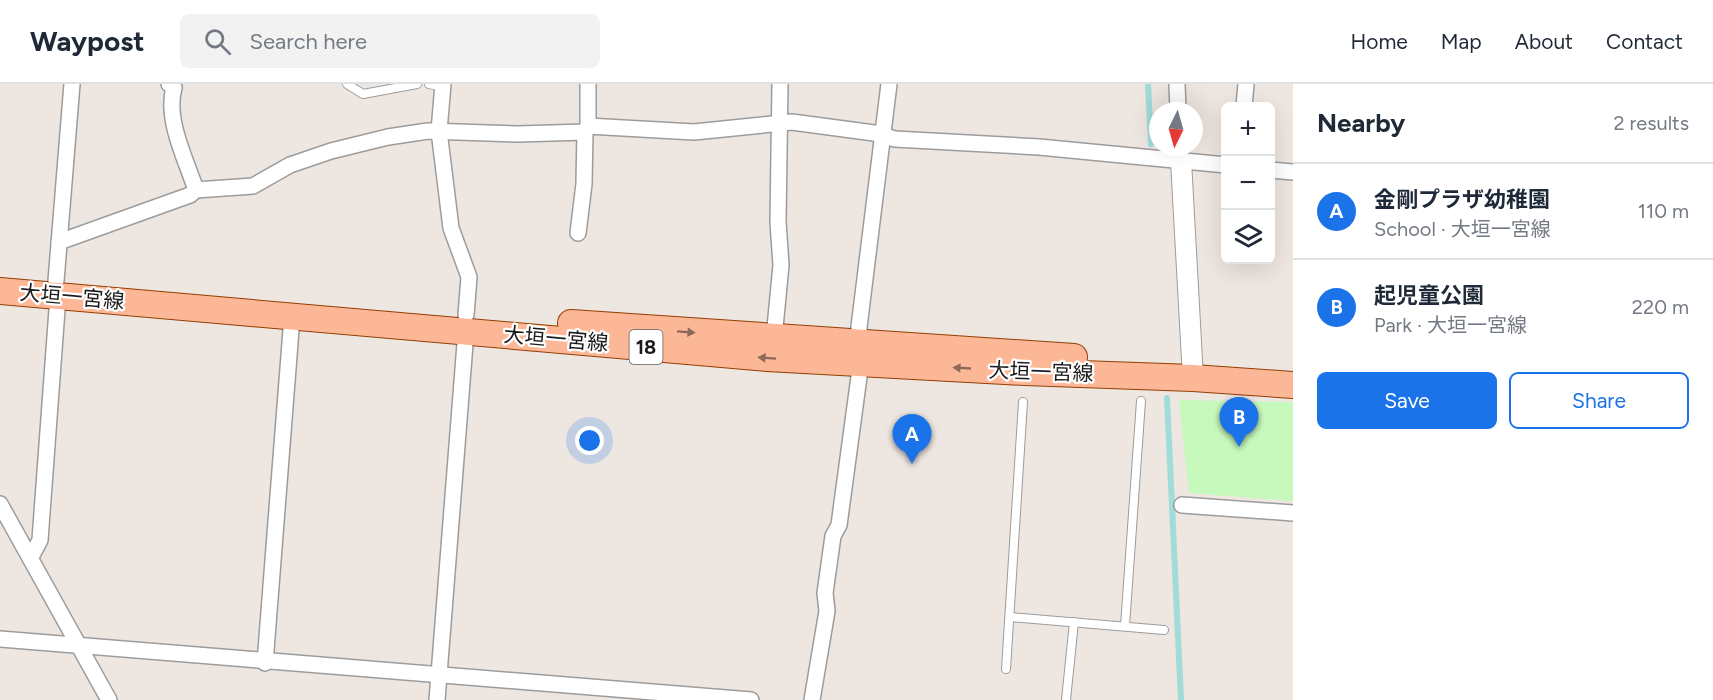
<!DOCTYPE html>
<html lang="en">
<head>
<meta charset="utf-8">
<style>
  :root { --surface:#fff; --page:#f2f2f3; --text:#1f2937; --muted:#747a83; --line:#e0e1e3; --accent:#1a73e8 }
  body { margin:0; font-family:Figtree,"Noto Sans JP",sans-serif; background:var(--page); color:var(--text) }
  .controls { position:absolute; right:18px; top:18px; display:grid; overflow:hidden; border-radius:9px; box-shadow:0 6px 24px #0002 }
  .controls button { width:54px; height:54px; display:grid; place-items:center; padding:0; border:0; border-bottom:2px solid var(--line); background:var(--surface); color:var(--text); font:30px sans-serif }
  .compass { position:absolute; left:1149px; top:18px; width:54px; height:54px; border-radius:50%; background:var(--surface); box-shadow:0 6px 24px #0002; rotate:185deg }
  .you { position:absolute; left:590px; top:357px; width:21px; height:21px; margin:-15px; border:4px solid #fff; border-radius:50%; background:#1a73e8; box-shadow:0 0 0 9px #1a73e833 }
  .badge { display:grid; place-items:center; width:39px; height:39px; border-radius:50%; background:var(--accent); color:#fff; font-size:20px; font-weight:700 }
  .pin { position:absolute; translate:-50% -50px; filter:drop-shadow(0 2px 3px #0008) }
  .pin::after { content:''; position:absolute; top:32px; width:21px; height:18px; background:inherit; clip-path:polygon(0 0,100% 0,50% 100%) }
  .list { margin:0; padding:0; list-style:none }
  h2 { display:flex; justify-content:space-between; align-items:center; height:78px; margin:0; padding:0 24px; font-size:26px }
  h2 small { font-size:20px; font-weight:400; color:var(--muted) }
  .list li { display:grid; grid-template-columns:39px 1fr auto; gap:18px; align-items:center; box-sizing:border-box; height:96px; padding:0 24px; border-top:2px solid var(--line) }
  .list b { display:block; font-size:22px; white-space:nowrap }
  .list p { margin:0; font-size:20px; white-space:nowrap; color:var(--muted) }
  .list em { font-size:20px; font-style:normal; color:var(--muted) }
  .actions { display:flex; gap:12px; padding:18px 24px }
  .actions a { flex:1; padding:14px 0; border:2px solid var(--accent); border-radius:9px; text-align:center; font-size:21px; color:var(--accent) }
  .actions .main { background:var(--accent); color:#fff }
  .icon { flex:none; width:33px; height:33px; fill:none; stroke:currentColor; stroke-width:2; stroke-linecap:round; stroke-linejoin:round }
  .map { position:relative; flex:none; width:1293px; height:616px; overflow:hidden }
  header { display:flex; align-items:center; gap:36px; box-sizing:border-box; height:84px; padding:0 30px; background:var(--surface); border-bottom:2px solid var(--line) }
  header strong { font-size:28px }
  nav { display:flex; gap:33px; margin-inline-start:auto; font-size:21px }
  .search { width:420px; height:54px; background:var(--page); display:flex; align-items:center; gap:15px; box-sizing:border-box; padding:0 21px; border-radius:9px; color:var(--muted); font-size:22px }
  main { display:flex }
  aside { flex:1; background:var(--surface) }
  .map>svg:first-child { display:block }
  .park { fill:#c6f9bb }
  .lines { fill:none; stroke-linecap:round; stroke-linejoin:round }
  .stream { stroke:#a0dcda; stroke-width:6 }
  .service-casing { stroke:#9c9c9c; stroke-width:10 }
  .minor-casing { stroke:#9c9c9c; stroke-width:18 }
  .tertiary-casing { stroke:#9c9c9c; stroke-width:22 }
  .primary-casing { stroke:#933e00; stroke-width:28 }
  .service { stroke:#fff; stroke-width:8 }
  .minor { stroke:#fff; stroke-width:15 }
  .tertiary { stroke:#fff; stroke-width:20 }
  .primary { stroke:#fcb797; stroke-width:26 }
  .oneway { fill:#8c6959 }
  .labels { text-anchor:middle; stroke-width:4.5; stroke-linejoin:round; paint-order:stroke }
  .shield { fill:#fff; stroke:#5f5f5f; stroke-width:1.5 }
  .shield-label { font-size:20px; font-weight:bold; fill:#1b1b1b }
  .street-label { font-size:21px; fill:#1b1b1b; stroke:#fff }
</style>
</head>
<body>
<header>
<strong>Waypost</strong>
<div class="search"><svg class="icon" aria-label="search" viewBox="0 0 24 24"><circle cx="10" cy="10" r="6"/><path d="M15 15l6 6"/></svg>Search here</div>
<nav><a>Home</a><a>Map</a><a>About</a><a>Contact</a></nav>
</header>
<main>
<div class="map">
<svg width="1293" height="616" viewBox="0 0 1293 616">
  <rect width="100%" height="100%" fill="#ede6e1"/>
  <polygon class="park" points="1179,316 1293,318 1293,417 1189,409"/>
  <g class="lines">
    <g class="stream">
      <polyline points="1148,0 1151,60"/>
      <polyline points="1167,314 1181,616"/>
    </g>
    <defs>
      <g id="service">
        <polyline points="347,0 363,10 417,0"/>
        <polyline points="429,0 442,3"/>
        <polyline points="1010,533 1164,546"/>
        <polyline points="1125,542 1141,317"/>
        <polyline points="1006,585 1023,318"/>
        <polyline points="1066,616 1074,538"/>
      </g>
      <g id="minor">
        <path d="M169 0 174 4C165 35 186 76 196 106"/>
        <polyline points="443,0 439,47 451,144 469,193 466,231"/>
        <polyline points="1177,0 1178,27"/>
        <polyline points="1244,22 1246,0"/>
        <polyline points="588,42 588,0"/>
        <polyline points="1270,86 1293,88"/>
        <polyline points="578,149 584,100 585,48"/>
        <polyline points="59,158 190,111 196,106 253,102 290,81 331,67 388,53 428,47 518,50 585,48 588,42 694,48 792,38 874,49 895,55 1039,63 1226,81"/>
        <polyline points="56,197 72,0"/>
        <polyline points="774,254 781,181 778,138 780,0"/>
        <polyline points="0,420 109,616"/>
        <polyline points="1182,421 1293,429"/>
        <polyline points="31,473 40,456 58,212"/>
        <polyline points="0,555 751,616"/>
        <polyline points="265,579 292,233"/>
        <polyline points="437,616 466,247"/>
        <polyline points="812,616 827,527 825,509 833,452 839,441 861,278 859,243 889,0"/>
      </g>
      <polyline id="tertiary" points="1181,77 1193,294"/>
      <g id="primary">
        <polyline points="0,207 767,274 1025,288 1193,294 1293,301"/>
        <polyline points="571,239 1074,273"/>
      </g>
    </defs>
    <use href="#service" class="service-casing"/>
    <use href="#minor" class="minor-casing"/>
    <use href="#tertiary" class="tertiary-casing"/>
    <use href="#primary" class="primary-casing"/>
    <use href="#service" class="service"/>
    <use href="#minor" class="minor"/>
    <use href="#tertiary" class="tertiary"/>
    <use href="#primary" class="primary"/>
  </g>
  <defs><path id="oneway-solid" d="M-6-.8H1V-3.2L6.5 0L1 3.2V.8H-6Z" transform="scale(1.5)"/></defs>
  <g class="oneway">
    <use href="#oneway-solid" transform="translate(686 248) rotate(4)"/>
    <use href="#oneway-solid" transform="translate(767 274) rotate(-176)"/>
    <use href="#oneway-solid" transform="translate(962 284) rotate(-177)"/>
  </g>
  <g class="labels">
    <rect class="shield" x="629.5" y="246" width="33" height="34" rx="4.5"/>
    <g class="shield-label">
      <text x="646" y="270">18</text>
    </g>
    <g class="street-label">
      <text transform="translate(72 213) rotate(5)" y="7">大垣一宮線</text>
      <text transform="translate(556 255) rotate(5)" y="7">大垣一宮線</text>
      <text transform="translate(1041 288) rotate(2)" y="7">大垣一宮線</text>
    </g>
  </g>
</svg>
<div class="controls">
<button>+</button>
<button>−</button>
<button><svg class="icon" aria-label="layers" viewBox="0 0 24 24"><path d="M12 4l9 5-9 5-9-5zM3 14l9 5 9-5"/></svg></button>
</div>
<svg class="compass" viewBox="-18 -18 36 36"><path d="M0-13l5 13h-10z" fill="#e53935"/><path d="M0 13l5-13h-10z" fill="#747a83"/></svg>
<div class="you"></div>
<div class="pin badge" style="left:912px;top:380px">A</div>
<div class="pin badge" style="left:1239px;top:363px">B</div>
</div>
<aside>
<h2>Nearby<small>2 results</small></h2>
<ul class="list">
<li><span class="badge">A</span><div><b>金剛プラザ幼稚園</b><p>School · 大垣一宮線</p></div><em>110 m</em></li>
<li><span class="badge">B</span><div><b>起児童公園</b><p>Park · 大垣一宮線</p></div><em>220 m</em></li>
</ul>
<div class="actions"><a class="main">Save</a><a>Share</a></div>
</aside>
</main>
</body>
</html>
